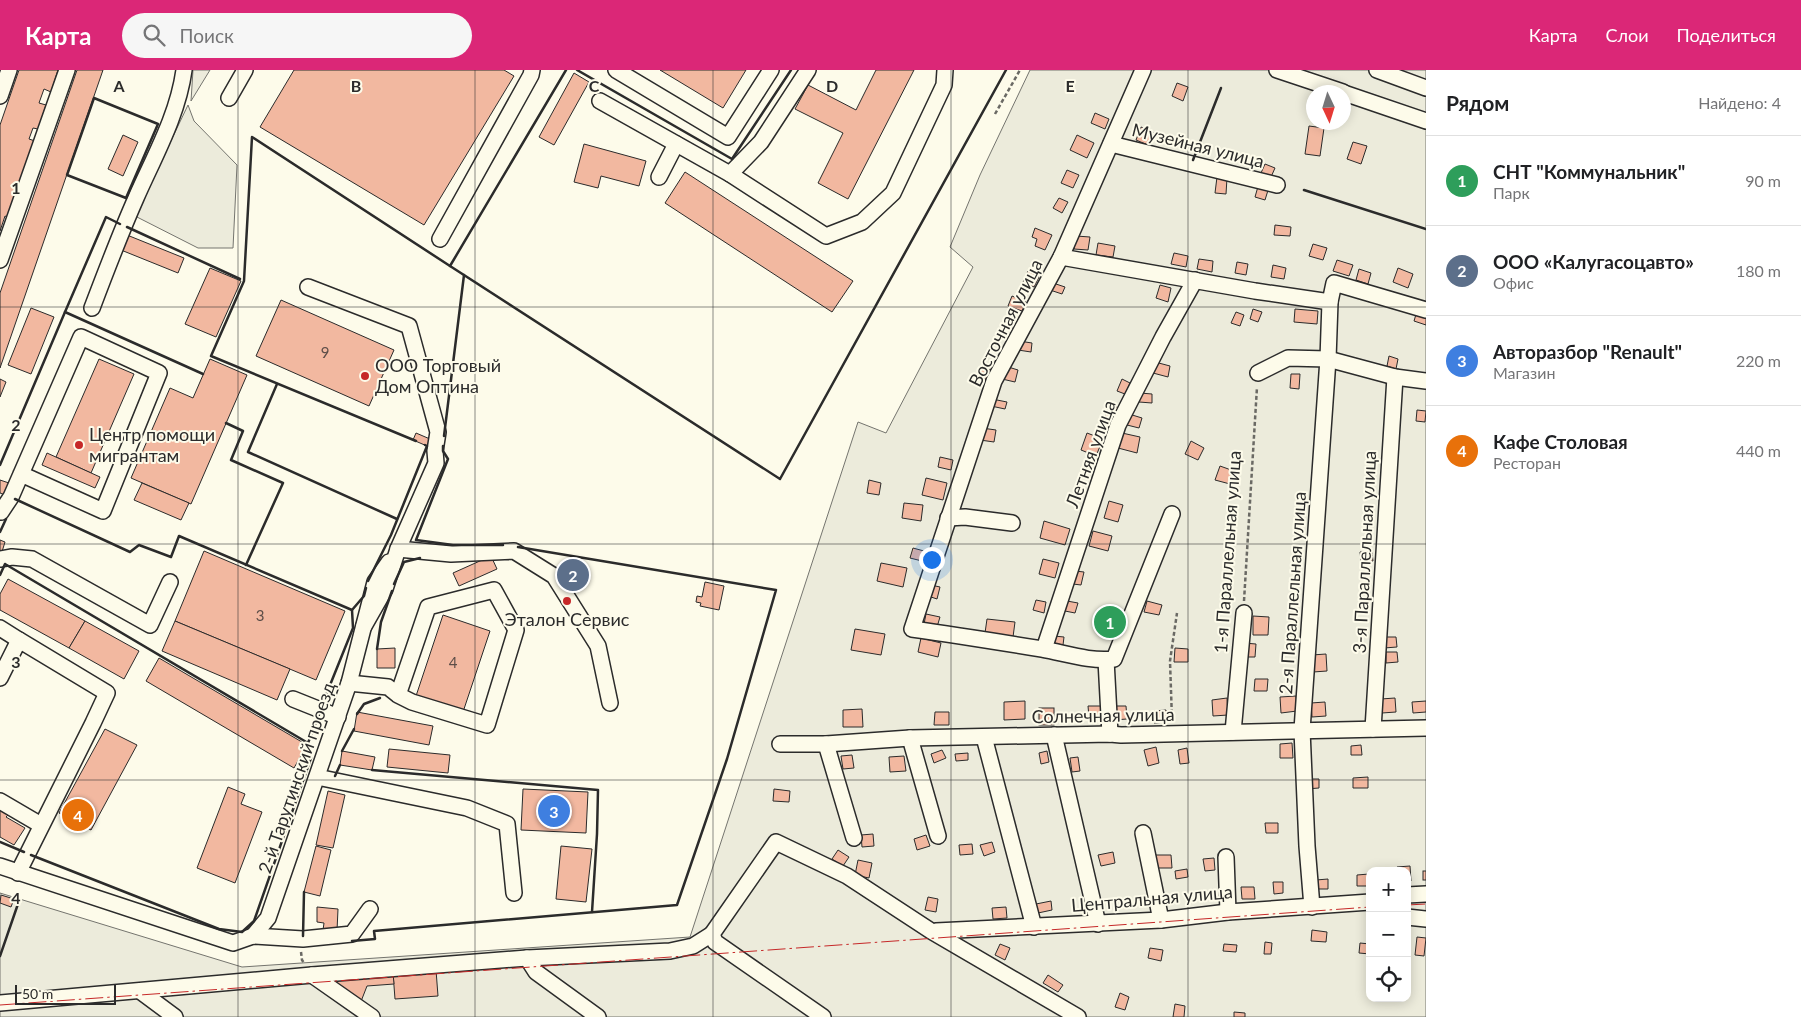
<!DOCTYPE html>
<html lang="ru">
<head>
<meta charset="utf-8">
<style>
  :root { --surface:#fff; --page:#f6f6f6; --text:#202124; --muted:#757577; --line:#e0e0e0; --accent:#db2777 }
  body { margin:0; font-family:Lato,sans-serif; background:var(--page); color:var(--text) }
  .controls { position:absolute; right:15px; bottom:15px; display:grid; overflow:hidden; border-radius:10px; box-shadow:0 2px 12px #0003 }
  .controls button { width:45px; height:45px; display:grid; place-items:center; padding:0; border:0; border-bottom:1px solid var(--line); background:var(--surface); color:var(--text); font:25px sans-serif }
  .compass { position:absolute; left:1306px; top:15px; width:45px; height:45px; border-radius:50%; background:var(--surface); box-shadow:0 2px 12px #0003; rotate:176deg }
  .scale { position:absolute; left:15px; bottom:12px; width:101px; box-sizing:border-box; padding-left:5px; border:2px solid #2b2b2b; border-top:0; font-size:14px; line-height:18px; white-space:nowrap; color:#2b2b2b; -webkit-text-stroke:4px #fdfbea; paint-order:stroke }
  .you { position:absolute; left:931px; top:489px; width:18px; height:18px; margin:-12px; border:4px solid #fff; border-radius:50%; background:#1a73e8; box-shadow:0 0 0 8px #1a73e833 }
  .badge { display:grid; place-items:center; width:32px; height:32px; border-radius:50%; background:var(--accent); color:#fff; font-size:16px; font-weight:700 }
  .pin { position:absolute; translate:-50% -50%; border:2px solid #fff; box-shadow:0 1px 5px #0006 }
  .list { margin:0; padding:0; list-style:none }
  h2 { display:flex; justify-content:space-between; align-items:center; height:65px; margin:0; padding:0 20px; font-size:21px }
  h2 small { font-size:16px; font-weight:400; color:var(--muted) }
  .list li { display:grid; grid-template-columns:32px 1fr auto; gap:15px; align-items:center; box-sizing:border-box; height:90px; padding:0 20px; border-top:1px solid var(--line) }
  .list b { display:block; font-size:19px; white-space:nowrap }
  .list p { margin:0; font-size:16px; white-space:nowrap; color:var(--muted) }
  .list em { font-size:16px; font-style:normal; color:var(--muted) }
  .icon { flex:none; width:28px; height:28px; fill:none; stroke:currentColor; stroke-width:2; stroke-linecap:round; stroke-linejoin:round }
  .map { position:relative; flex:none; width:1426px; height:947px; overflow:hidden }
  header { display:flex; align-items:center; gap:30px; box-sizing:border-box; height:70px; padding:0 25px; background:var(--accent); color:#fff }
  header strong { font-size:24px }
  nav { display:flex; gap:28px; margin-inline-start:auto; font-size:18px }
  .search { width:350px; height:45px; background:var(--page); display:flex; align-items:center; gap:12px; box-sizing:border-box; padding:0 18px; border-radius:28px; color:var(--muted); font-size:19px }
  main { display:flex }
  aside { flex:1; background:var(--surface) }
  .map>svg:first-child { display:block }
  .green { fill:#ecebdb; stroke:#74746e; fill-rule:evenodd }
  .building { fill:#f2b8a0; stroke:#2b2b2b }
  .lines { fill:none; stroke-linecap:round; stroke-linejoin:round }
  .minor-casing { stroke:#2b2b2b; stroke-width:18 }
  .path { stroke:#6a6964; stroke-width:2.5; stroke-dasharray:4 2.5; stroke-linecap:butt }
  .minor { stroke:#fdfbea; stroke-width:15 }
  .wall { stroke:#2b2b2b; stroke-width:2.5 }
  .power { stroke:#c62828; stroke-width:1; stroke-dasharray:18 4 2.5 4; stroke-linecap:butt }
  .grid { fill:none; stroke:#2b2b2b; stroke-width:1; stroke-opacity:0.55 }
  .poi-dot { fill:#c62828; stroke:#fdfbea; stroke-width:2 }
  .labels { text-anchor:middle; stroke-width:4; stroke-linejoin:round; paint-order:stroke }
  .number-label { font-size:15px; fill:#5d4e48 }
  .street-label { font-size:18px; fill:#2b2b2b; stroke:#fdfbea }
  .poi-label { font-size:18px; fill:#2b2b2b; stroke:#fdfbea; text-anchor:start }
  .grid-label { font-size:16px; text-anchor:middle; font-weight:bold; fill:#2b2b2b; stroke:#fdfbea; stroke-width:4; stroke-linejoin:round; paint-order:stroke }
</style>
</head>
<body>
<header>
<strong>Карта</strong>
<div class="search"><svg class="icon" aria-label="search" viewBox="0 0 24 24"><circle cx="10" cy="10" r="6"/><path d="M15 15l6 6"/></svg>Поиск</div>
<nav><a>Карта</a><a>Слои</a><a>Поделиться</a></nav>
</header>
<main>
<div class="map">
<svg width="1426" height="947" viewBox="0 0 1426 947">
  <rect width="100%" height="100%" fill="#fdfbea"/>
  <g class="green">
    <polygon points="193,0 210,0 191,31"/>
    <path d="M1030 0H1426V947H0V823L242 897 690 867 858 352 886 363 973 197 950 177 980 105ZM1314 22H1344V52H1314ZM1370 801H1407V928H1370Z"/>
    <polygon points="188,35 194,51 237,95 233,178 198,178 135,146"/>
  </g>
  <g class="building">
    <polygon points="19,0 58,0 51,22 44,19 39,33 46,35 38,59 33,58 29,69 35,71 10,148 5,146 0,161 0,55"/>
    <polygon points="77,0 103,0 0,298 0,223"/>
    <polygon points="294,0 504,0 514,6 424,155 260,57"/>
    <polygon points="660,0 746,0 723,38"/>
    <polygon points="876,0 914,0 848,129 818,113 843,63 795,39 808,15 856,40"/>
    <polygon points="574,3 589,12 554,75 539,67"/>
    <polygon points="1177,13 1188,17 1183,31 1172,26"/>
    <polygon points="1095,43 1109,49 1105,59 1091,53"/>
    <polygon points="1309,56 1324,58 1320,86 1305,84"/>
    <polygon points="1141,57 1153,62 1148,75 1136,70"/>
    <polygon points="123,65 138,72 123,106 108,99"/>
    <polygon points="1077,65 1094,73 1087,88 1070,80"/>
    <polygon points="1353,72 1367,76 1361,94 1347,89"/>
    <polygon points="584,74 646,91 639,116 601,106 598,118 574,112"/>
    <polygon points="1265,94 1275,98 1271,107 1261,103"/>
    <polygon points="1067,100 1079,105 1073,118 1061,113"/>
    <polygon points="685,102 853,211 832,242 665,133"/>
    <polygon points="1217,107 1227,108 1226,124 1215,123"/>
    <polygon points="1259,113 1269,117 1265,130 1255,127"/>
    <polygon points="1059,128 1068,132 1062,143 1053,138"/>
    <polygon points="1275,155 1291,157 1290,166 1274,165"/>
    <polygon points="1035,158 1052,165 1045,180 1035,176 1037,169 1032,167"/>
    <polygon points="127,165 184,188 178,203 121,180"/>
    <polygon points="1076,166 1090,167 1088,180 1074,179"/>
    <polygon points="1098,173 1115,176 1113,187 1096,185"/>
    <polygon points="1313,174 1327,178 1323,190 1309,186"/>
    <polygon points="1174,183 1188,186 1186,197 1171,194"/>
    <polygon points="1199,189 1213,191 1212,202 1197,199"/>
    <polygon points="1337,190 1353,195 1349,206 1333,201"/>
    <polygon points="1237,192 1248,194 1246,205 1235,203"/>
    <polygon points="1273,195 1286,198 1284,209 1271,207"/>
    <polygon points="210,198 241,211 216,267 185,254"/>
    <polygon points="1398,198 1413,204 1408,218 1393,212"/>
    <polygon points="1359,199 1371,203 1368,214 1356,210"/>
    <polygon points="1028,201 1039,207 1034,217 1023,212"/>
    <polygon points="1053,213 1065,217 1062,224 1050,220"/>
    <polygon points="1160,215 1171,218 1168,232 1156,228"/>
    <polygon points="1012,226 1026,232 1022,241 1008,236"/>
    <polygon points="281,230 394,280 369,336 256,286"/>
    <polygon points="31,238 54,247 31,304 8,295"/>
    <polygon points="1253,239 1262,242 1258,252 1250,249"/>
    <polygon points="1295,239 1318,241 1317,254 1294,252"/>
    <polygon points="1417,241 1426,244 1426,255 1414,251"/>
    <polygon points="1236,242 1244,245 1240,256 1231,253"/>
    <polygon points="1019,271 1032,273 1031,282 1018,280"/>
    <polygon points="1389,286 1398,289 1396,299 1387,296"/>
    <polygon points="99,289 134,304 91,403 56,387"/>
    <polygon points="210,289 247,305 191,434 131,408 170,318 193,328"/>
    <polygon points="1155,292 1170,296 1168,307 1153,303"/>
    <polygon points="981,296 991,300 987,310 977,306"/>
    <polygon points="1005,296 1018,300 1015,312 1002,309"/>
    <polygon points="1291,304 1300,304 1299,319 1290,318"/>
    <polygon points="0,309 6,312 0,327"/>
    <polygon points="1122,309 1130,313 1125,324 1117,321"/>
    <polygon points="1140,323 1152,324 1152,333 1139,332"/>
    <polygon points="992,329 1007,332 1005,339 991,336"/>
    <polygon points="1111,334 1120,339 1113,352 1104,348"/>
    <polygon points="1417,340 1426,341 1425,352 1416,351"/>
    <polygon points="1129,344 1142,348 1139,358 1127,355"/>
    <polygon points="982,358 996,360 994,372 980,370"/>
    <polygon points="416,363 430,369 427,376 413,370"/>
    <polygon points="1087,363 1103,369 1096,386 1081,380"/>
    <polygon points="1122,363 1140,367 1137,383 1118,378"/>
    <polygon points="1191,371 1204,378 1198,390 1185,384"/>
    <polygon points="47,383 100,407 95,418 42,395"/>
    <polygon points="940,387 953,390 951,400 938,397"/>
    <polygon points="1220,396 1234,401 1230,414 1215,410"/>
    <polygon points="926,408 947,413 943,430 922,425"/>
    <polygon points="0,410 9,413 5,425 0,423"/>
    <polygon points="869,410 881,413 879,425 867,423"/>
    <polygon points="142,413 189,433 181,450 134,430"/>
    <polygon points="1109,431 1123,435 1118,452 1104,448"/>
    <polygon points="904,433 923,435 921,451 902,448"/>
    <polygon points="1044,451 1070,459 1065,475 1040,468"/>
    <polygon points="1093,461 1112,466 1108,481 1089,476"/>
    <polygon points="0,470 5,472 1,485 0,484"/>
    <polygon points="913,478 924,481 922,491 910,488"/>
    <polygon points="204,481 345,541 316,610 175,551"/>
    <polygon points="1372,481 1373,491 1361,492 1360,482"/>
    <polygon points="491,486 497,499 459,516 453,503"/>
    <polygon points="1043,489 1059,493 1055,508 1039,504"/>
    <polygon points="881,493 907,498 903,517 877,511"/>
    <polygon points="1075,501 1084,502 1081,515 1073,514"/>
    <polygon points="8,509 85,551 69,578 0,540 0,524"/>
    <polygon points="705,512 724,516 719,540 700,536 701,533 696,532 697,526 702,527"/>
    <polygon points="931,515 940,517 937,529 928,526"/>
    <polygon points="1036,530 1046,532 1044,543 1033,540"/>
    <polygon points="1067,531 1078,533 1075,543 1065,541"/>
    <polygon points="1147,531 1162,535 1159,545 1144,542"/>
    <polygon points="926,544 940,547 937,557 924,554"/>
    <polygon points="443,545 490,561 463,642 416,626"/>
    <polygon points="1253,546 1269,547 1268,565 1253,565"/>
    <polygon points="987,549 1015,552 1013,567 985,563"/>
    <polygon points="85,551 139,581 124,609 69,578"/>
    <polygon points="175,551 290,599 277,630 162,581"/>
    <polygon points="855,559 885,564 881,585 851,580"/>
    <polygon points="1054,566 1064,567 1063,575 1053,573"/>
    <polygon points="1384,567 1396,567 1397,577 1384,578"/>
    <polygon points="921,568 941,573 938,587 918,582"/>
    <polygon points="1244,573 1256,574 1255,587 1244,587"/>
    <polygon points="395,578 395,598 377,598 377,579"/>
    <polygon points="1175,578 1188,579 1188,592 1174,592"/>
    <polygon points="1386,582 1397,582 1398,592 1386,593"/>
    <polygon points="1326,584 1327,601 1313,602 1312,585"/>
    <polygon points="159,588 307,675 294,698 146,611"/>
    <polygon points="1255,609 1268,609 1267,621 1254,621"/>
    <polygon points="1296,626 1297,641 1281,643 1280,627"/>
    <polygon points="1227,628 1228,645 1213,646 1212,630"/>
    <polygon points="1395,628 1396,642 1382,643 1381,629"/>
    <polygon points="1025,631 1025,649 1004,650 1004,632"/>
    <polygon points="1426,631 1426,642 1413,643 1412,632"/>
    <polygon points="1325,632 1326,646 1312,647 1311,633"/>
    <polygon points="1088,636 1103,636 1104,647 1089,647"/>
    <polygon points="1113,636 1126,636 1127,649 1113,650"/>
    <rect x="1039" y="638" width="15" height="17"/>
    <polygon points="862,639 863,657 843,657 843,640"/>
    <polygon points="1166,640 1167,652 1154,653 1154,641"/>
    <polygon points="357,642 433,656 429,675 354,661"/>
    <polygon points="935,642 949,642 949,655 934,655"/>
    <polygon points="105,659 137,675 91,760 59,743"/>
    <polygon points="1292,673 1293,688 1280,688 1280,674"/>
    <polygon points="1361,675 1362,685 1351,685 1351,676"/>
    <polygon points="1156,677 1159,693 1148,696 1144,680"/>
    <polygon points="1187,678 1189,693 1180,694 1178,680"/>
    <polygon points="389,679 450,685 448,703 387,697"/>
    <polygon points="942,680 946,688 934,693 931,684"/>
    <polygon points="342,681 375,687 372,700 340,695"/>
    <polygon points="1047,681 1049,692 1041,694 1039,683"/>
    <polygon points="968,683 968,690 956,691 955,684"/>
    <polygon points="852,685 854,698 843,699 841,686"/>
    <polygon points="904,686 906,701 890,702 889,687"/>
    <polygon points="1078,687 1080,701 1072,702 1070,688"/>
    <polygon points="1368,707 1368,718 1353,718 1353,708"/>
    <polygon points="1306,709 1319,709 1319,718 1306,719"/>
    <polygon points="228,717 245,724 241,734 262,742 235,813 197,798"/>
    <polygon points="523,719 588,722 586,763 521,760"/>
    <polygon points="774,719 790,721 789,732 773,731"/>
    <polygon points="328,721 345,725 333,778 316,775"/>
    <polygon points="0,740 8,745 6,747 25,758 14,775 0,767"/>
    <polygon points="1265,753 1278,753 1278,763 1266,763"/>
    <polygon points="873,764 874,776 862,777 861,765"/>
    <polygon points="926,765 930,776 917,780 914,769"/>
    <polygon points="992,772 995,782 984,786 980,775"/>
    <polygon points="972,774 973,784 960,785 959,775"/>
    <polygon points="316,776 331,780 320,826 304,822"/>
    <polygon points="561,776 592,779 586,832 556,829"/>
    <polygon points="838,780 849,787 843,796 832,789"/>
    <polygon points="1113,782 1115,793 1101,796 1098,785"/>
    <polygon points="1153,785 1171,785 1172,798 1154,798"/>
    <polygon points="1214,788 1215,800 1205,801 1203,789"/>
    <polygon points="858,790 872,793 869,808 855,805"/>
    <polygon points="1410,796 1411,811 1407,811 1407,801 1397,801 1397,797"/>
    <polygon points="1187,799 1188,807 1176,809 1175,801"/>
    <rect x="1423" y="801" width="3" height="9"/>
    <polygon points="1369,804 1370,816 1357,816 1357,805"/>
    <polygon points="1328,809 1328,819 1317,819 1316,810"/>
    <polygon points="1273,812 1283,812 1283,823 1274,824"/>
    <polygon points="1241,817 1254,817 1255,829 1242,829"/>
    <polygon points="1,825 14,829 11,837 0,833"/>
    <polygon points="928,827 938,829 936,842 925,840"/>
    <polygon points="1051,831 1052,840 1038,843 1036,834"/>
    <polygon points="317,837 338,839 337,861 323,860 324,853 317,852"/>
    <polygon points="1006,837 1007,848 993,849 992,838"/>
    <polygon points="1312,860 1327,862 1326,872 1311,871"/>
    <polygon points="1417,867 1426,868 1424,886 1415,885"/>
    <polygon points="1265,872 1272,873 1271,884 1264,884"/>
    <polygon points="1360,873 1370,874 1370,884 1359,883"/>
    <polygon points="1000,874 1010,878 1005,890 995,885"/>
    <polygon points="1224,874 1237,875 1236,882 1223,881"/>
    <polygon points="1150,878 1163,880 1161,891 1148,888"/>
    <polygon points="436,900 438,926 395,929 393,903"/>
    <polygon points="393,903 394,914 367,916 360,934 333,915 332,908"/>
    <polygon points="1048,905 1063,915 1058,922 1043,913"/>
    <polygon points="1120,923 1129,927 1125,940 1115,937"/>
    <polygon points="1175,934 1185,936 1184,947 1173,947"/>
    <polygon points="1234,942 1245,943 1245,947 1234,947"/>
  </g>
  <g class="lines">
    <defs>
      <g id="minor">
        <polyline points="616,0 728,67 771,0"/>
        <path d="M1143 0 1061 187 994 311 912 559C955 565 999 572 1042 579 1065 583 1090 592 1114 589L1172 444"/>
        <polyline points="1277,0 1343,22"/>
        <polyline points="1377,0 1426,18"/>
        <polyline points="1344,23 1426,51"/>
        <polyline points="0,26 9,0"/>
        <polyline points="229,28 245,0"/>
        <polyline points="600,31 730,104 761,72 808,0"/>
        <polyline points="1111,74 1277,115"/>
        <polyline points="730,104 826,166 862,152 893,123 944,15 945,0"/>
        <polyline points="659,107 676,74"/>
        <polyline points="440,169 531,5 532,0"/>
        <polyline points="1061,187 1255,221 1330,232"/>
        <polyline points="0,190 67,0"/>
        <polyline points="308,217 409,256 438,362 435,381 436,393 398,479 385,519 364,556"/>
        <path d="M92 238C106 201 120 164 136 128 154 87 178 45 184 0"/>
        <polyline points="1258,303 1288,288 1328,289 1395,307 1426,311"/>
        <polyline points="0,442 1,442 11,427 81,267 159,303 103,441 21,404"/>
        <polyline points="948,448 965,447 1012,453"/>
        <polyline points="398,479 451,484 514,481 554,506 598,576 610,633"/>
        <polyline points="0,489 12,487 32,489 150,555 170,512"/>
        <polyline points="0,558 19,570"/>
        <polyline points="1044,579 1118,355 1163,267 1195,210"/>
        <polyline points="1106,590 1110,664"/>
        <polyline points="0,608 19,570 107,623 93,653 18,803"/>
        <polyline points="349,613 388,617 398,625 412,632 487,655 516,560 494,520 428,537 398,625"/>
        <polyline points="293,629 338,647"/>
        <polyline points="1373,659 1395,307"/>
        <polyline points="1233,662 1244,543"/>
        <polyline points="1054,665 1098,854"/>
        <polyline points="984,667 1034,857"/>
        <polyline points="910,668 938,766"/>
        <polyline points="780,674 826,674 910,668 1110,664 1121,665 1426,658"/>
        <polyline points="826,674 854,768"/>
        <polyline points="317,707 467,738 507,754 514,823"/>
        <polyline points="0,731 41,755"/>
        <polyline points="1143,763 1161,850"/>
        <polyline points="1226,787 1228,842"/>
        <polyline points="0,796 233,873 253,866 303,869 352,864 370,839"/>
        <polyline points="1407,825 1426,824"/>
        <polyline points="1312,837 1307,776 1302,660 1328,289 1330,232 1334,213 1426,240"/>
        <polyline points="1407,847 1426,849"/>
        <polyline points="936,861 1161,850 1228,842 1370,832"/>
        <polyline points="253,866 268,848 349,613 375,512 389,492"/>
        <polyline points="527,888 536,902 598,947"/>
        <polyline points="312,905 372,947"/>
        <polyline points="140,921 175,947"/>
        <polyline points="0,933 312,905 527,888 670,881 693,876 712,864"/>
        <polyline points="823,947 715,872 712,864 776,772 847,806 931,861 1078,947"/>
      </g>
    </defs>
    <use href="#minor" class="minor-casing"/>
    <g class="path">
      <polyline points="995,44 1020,0"/>
      <polyline points="1244,531 1257,317"/>
      <polyline points="1172,650 1170,591 1177,543"/>
      <polyline points="301,882 302,890 304,893"/>
    </g>
    <use href="#minor" class="minor"/>
    <g class="wall">
      <polyline points="577,0 732,89 791,0"/>
      <polygon points="94,28 158,54 126,128 67,105"/>
      <polyline points="1193,90 1221,18"/>
      <polyline points="1304,120 1426,159"/>
      <polyline points="120,154 106,147 65,242 203,304"/>
      <polyline points="127,157 240,209"/>
      <polyline points="450,196 780,409 1006,0"/>
      <polyline points="277,314 248,382 397,449"/>
      <polyline points="226,353 243,361 231,390 283,413 246,495"/>
      <polyline points="444,366 464,205"/>
      <polyline points="416,371 211,286 244,211 252,67 450,196 566,0"/>
      <polyline points="443,376 443,381 448,389 416,470 453,475 503,475"/>
      <polyline points="0,395 65,242"/>
      <polyline points="15,429 130,482 139,475 171,487 179,466 352,540"/>
      <polyline points="0,462 6,449"/>
      <polyline points="0,505 5,494 308,673"/>
      <polyline points="368,511 391,465 427,376 425,375"/>
      <polyline points="394,514 404,492 420,488"/>
      <polyline points="377,579 381,552 392,521"/>
      <polyline points="322,635 353,558 352,540 364,526 366,518"/>
      <polyline points="357,644 364,634 380,628"/>
      <polyline points="342,681 354,659"/>
      <polyline points="372,700 598,720 597,764 592,842"/>
      <polyline points="335,706 340,695"/>
      <polyline points="0,772 24,782"/>
      <polyline points="31,785 219,859 242,862 254,851 311,688 308,673 320,642"/>
      <polyline points="303,866 304,822"/>
      <polyline points="352,871 375,869 374,861 677,835 727,689 776,520 518,477"/>
      <polyline points="0,886 19,831 14,829"/>
    </g>
    <g class="power">
      <polyline points="1407,835 1426,834"/>
      <polyline points="0,935 1370,837"/>
    </g>
  </g>
  <path class="grid" d="M238 0V947M475 0V947M713 0V947M951 0V947M1188 0V947M0 237H1426M0 474H1426M0 710H1426"/>
  <g class="poi-dot">
    <circle cx="365" cy="306" r="5"/>
    <circle cx="79" cy="375" r="5"/>
    <circle cx="567" cy="531" r="5"/>
  </g>
  <g class="labels">
    <g class="number-label">
      <text x="325" y="288">9</text>
      <text x="260" y="551">3</text>
      <text x="453" y="598">4</text>
    </g>
    <g class="street-label">
      <text transform="translate(1198 76) rotate(14)" y="6">Музейная улица</text>
      <text transform="translate(1006 253) rotate(-63)" y="6">Восточная улица</text>
      <text transform="translate(1091 384) rotate(-70)" y="6">Летняя улица</text>
      <text transform="translate(1228 482) rotate(-86)" y="6">1-я Параллельная улица</text>
      <text transform="translate(1365 482) rotate(-87)" y="6">3-я Параллельная улица</text>
      <text transform="translate(1293 523) rotate(-86)" y="6">2-я Параллельная улица</text>
      <text transform="translate(1103 646) rotate(-1)" y="6">Солнечная улица</text>
      <text transform="translate(297 708) rotate(-71)" y="6">2-й Тарутинский проезд</text>
      <text transform="translate(1152 829) rotate(-5)" y="6">Центральная улица</text>
    </g>
    <g class="poi-label">
      <text x="375" y="302">ООО Торговый<tspan x="375" dy="21">Дом Оптина</tspan></text>
      <text x="89" y="371">Центр помощи<tspan x="89" dy="21">мигрантам</tspan></text>
      <text x="567" y="556" text-anchor="middle">Эталон Сервис</text>
    </g>
  </g>
  <g class="grid-label">
    <text x="119" y="22">A</text>
    <text x="356" y="22">B</text>
    <text x="594" y="22">C</text>
    <text x="832" y="22">D</text>
    <text x="1070" y="22">E</text>
    <text x="16" y="124">1</text>
    <text x="16" y="361">2</text>
    <text x="16" y="598">3</text>
    <text x="16" y="834">4</text>
  </g>
</svg>
<div class="controls">
<button>+</button>
<button>−</button>
<button><svg class="icon" aria-label="locate" viewBox="0 0 24 24"><circle cx="12" cy="12" r="6"/><path d="M12 2v4M12 18v4M2 12h4M18 12h4"/></svg></button>
</div>
<svg class="compass" viewBox="-18 -18 36 36"><path d="M0-13l5 13h-10z" fill="#e53935"/><path d="M0 13l5-13h-10z" fill="#757577"/></svg>
<div class="scale">50 m</div>
<div class="you"></div>
<div class="pin badge" style="left:1110px;top:552px;background:#2e9e5b">1</div>
<div class="pin badge" style="left:573px;top:505px;background:#5c6f8a">2</div>
<div class="pin badge" style="left:554px;top:741px;background:#3f7fe0">3</div>
<div class="pin badge" style="left:78px;top:745px;background:#e8710a">4</div>
</div>
<aside>
<h2>Рядом<small>Найдено: 4</small></h2>
<ul class="list">
<li><span class="badge" style="background:#2e9e5b">1</span><div><b>СНТ &quot;Коммунальник&quot;</b><p>Парк</p></div><em>90 m</em></li>
<li><span class="badge" style="background:#5c6f8a">2</span><div><b>ООО «Калугасоцавто»</b><p>Офис</p></div><em>180 m</em></li>
<li><span class="badge" style="background:#3f7fe0">3</span><div><b>Авторазбор &quot;Renault&quot;</b><p>Магазин</p></div><em>220 m</em></li>
<li><span class="badge" style="background:#e8710a">4</span><div><b>Кафе Столовая</b><p>Ресторан</p></div><em>440 m</em></li>
</ul>
</aside>
</main>
</body>
</html>
